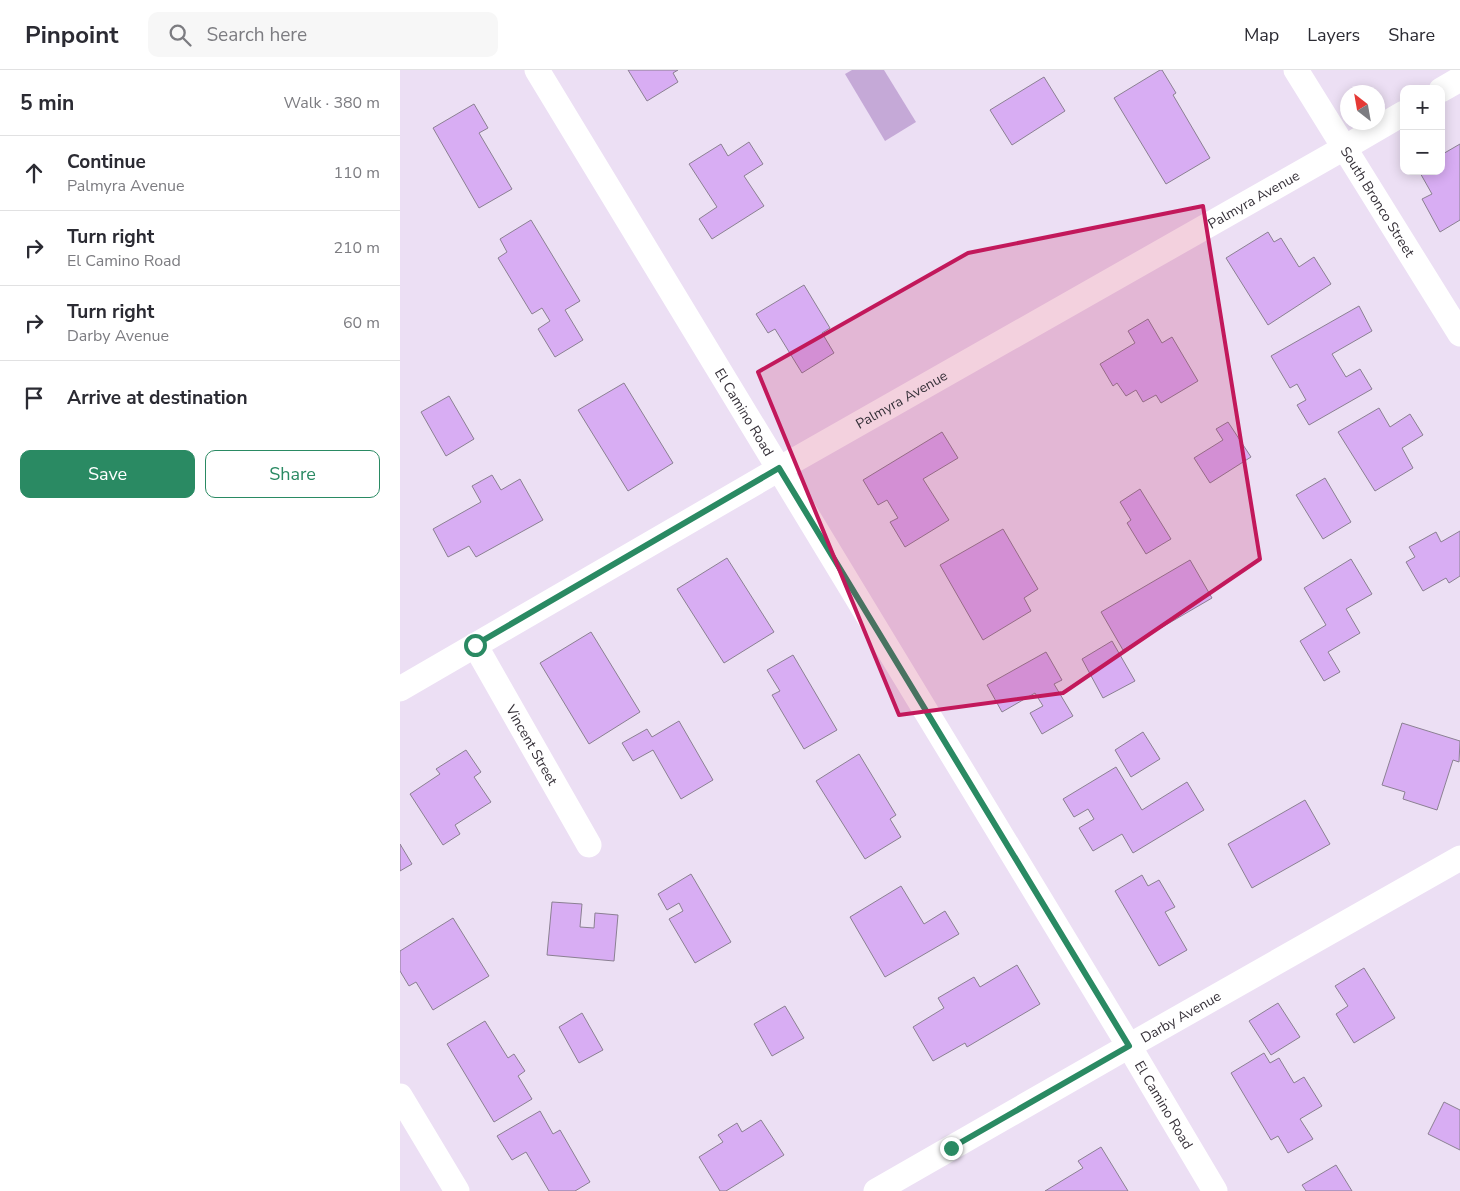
<!DOCTYPE html>
<html lang="en">
<head>
<meta charset="utf-8">
<style>
  :root { --surface:#fff; --page:#f7f7f7; --text:#2b2b33; --muted:#7c7c81; --line:#e1e1e2; --accent:#2a8a63 }
  body { margin:0; font-family:"Nunito Sans",sans-serif; background:var(--page); color:var(--text) }
  .controls { position:absolute; right:15px; top:15px; display:grid; overflow:hidden; border-radius:10px; box-shadow:0 2px 12px #0003 }
  .controls button { width:45px; height:45px; display:grid; place-items:center; padding:0; border:0; border-bottom:1px solid var(--line); background:var(--surface); color:var(--text); font:25px sans-serif }
  .compass { position:absolute; left:940px; top:15px; width:45px; height:45px; border-radius:50%; background:var(--surface); box-shadow:0 2px 12px #0003; rotate:329deg }
  .stop { position:absolute; width:15px; height:15px; margin:-11px; border:4px solid #2a8a63; border-radius:50%; background:#fff }
  .stop.end { background:#2a8a63; border-color:#fff; box-shadow:0 1px 5px #0008 }
  .list { margin:0; padding:0; list-style:none }
  h2 { display:flex; justify-content:space-between; align-items:center; height:65px; margin:0; padding:0 20px; font-size:21px }
  h2 small { font-size:16px; font-weight:400; color:var(--muted) }
  .list li { display:grid; grid-template-columns:32px 1fr auto; gap:15px; align-items:center; box-sizing:border-box; height:75px; padding:0 20px; border-top:1px solid var(--line) }
  .list b { display:block; font-size:19px; white-space:nowrap }
  .list p { margin:0; font-size:16px; white-space:nowrap; color:var(--muted) }
  .list em { font-size:16px; font-style:normal; color:var(--muted) }
  .actions { display:flex; gap:10px; padding:15px 20px }
  .actions a { flex:1; padding:11px 0; border:1px solid var(--accent); border-radius:10px; text-align:center; font-size:18px; color:var(--accent) }
  .actions .main { background:var(--accent); color:#fff }
  .icon { flex:none; width:28px; height:28px; fill:none; stroke:currentColor; stroke-width:2; stroke-linecap:round; stroke-linejoin:round }
  .map { position:relative; flex:none; width:1060px; height:1121px; overflow:hidden }
  header { display:flex; align-items:center; gap:30px; box-sizing:border-box; height:70px; padding:0 25px; background:var(--surface); border-bottom:1px solid var(--line) }
  header strong { font-size:24px }
  nav { display:flex; gap:28px; margin-inline-start:auto; font-size:18px }
  .search { width:350px; height:45px; background:var(--page); display:flex; align-items:center; gap:12px; box-sizing:border-box; padding:0 18px; border-radius:10px; color:var(--muted); font-size:19px }
  main { display:flex }
  aside { flex:1; background:var(--surface) }
  .map>svg:first-child { display:block }
  .pitch { fill:#c5a9d7 }
  .building { fill:#d8adf3; stroke:#8b8092 }
  .lines { fill:none; stroke-linecap:round; stroke-linejoin:round }
  .minor { stroke:#fff; stroke-width:25 }
  .route { stroke:#2a8a63; stroke-width:6 }
  .marked { fill:#c2185b; fill-opacity:0.2; stroke:#c2185b; stroke-width:4; stroke-linejoin:round }
  .labels { text-anchor:middle; stroke-width:5; stroke-linejoin:round; paint-order:stroke }
  .street-label { font-size:14px; fill:#363139; stroke:#fff }
</style>
</head>
<body>
<header>
<strong>Pinpoint</strong>
<div class="search"><svg class="icon" aria-label="search" viewBox="0 0 24 24"><circle cx="10" cy="10" r="6"/><path d="M15 15l6 6"/></svg>Search here</div>
<nav><a>Map</a><a>Layers</a><a>Share</a></nav>
</header>
<main>
<aside>
<h2>5 min<small>Walk · 380 m</small></h2>
<ul class="list">
<li><svg class="icon" aria-label="ahead" viewBox="0 0 24 24"><path d="M12 20V5M6 11l6-6 6 6"/></svg><div><b>Continue</b><p>Palmyra Avenue</p></div><em>110 m</em></li>
<li><svg class="icon" aria-label="right" viewBox="0 0 24 24"><path d="M7 20v-9h11M14 6l5 5-5 5"/></svg><div><b>Turn right</b><p>El Camino Road</p></div><em>210 m</em></li>
<li><svg class="icon" aria-label="right" viewBox="0 0 24 24"><path d="M7 20v-9h11M14 6l5 5-5 5"/></svg><div><b>Turn right</b><p>Darby Avenue</p></div><em>60 m</em></li>
<li><svg class="icon" aria-label="arrive" viewBox="0 0 24 24"><path d="M6 21V4h12l-3 4 3 4H6"/></svg><div><b>Arrive at destination</b></div></li>
</ul>
<div class="actions"><a class="main">Save</a><a>Share</a></div>
</aside>
<div class="map">
<svg width="1060" height="1121" viewBox="0 0 1060 1121">
  <rect width="100%" height="100%" fill="#ecdff4"/>
  <polygon class="pitch" points="452,0 484,0 516,52 485,71 445,4"/>
  <g class="building">
    <polygon points="228,0 278,0 273,3 278,12 247,31"/>
    <polygon points="760,0 762,0 776,23 773,25 810,88 766,114 714,28"/>
    <polygon points="644,7 665,41 612,75 590,40"/>
    <polygon points="74,34 88,58 79,63 112,119 79,138 33,58"/>
    <polygon points="349,72 363,94 344,106 364,136 312,169 299,149 317,137 289,94 321,74 328,86"/>
    <polygon points="1060,74 1060,150 1040,162 1022,129 1032,124 1019,101 1041,101 1041,85"/>
    <polygon points="131,150 180,231 165,240 183,270 155,287 138,259 150,251 142,238 132,244 98,188 107,182 100,169"/>
    <polygon points="868,162 874,172 881,168 899,197 914,187 931,214 868,255 826,188"/>
    <polygon points="404,215 430,258 422,263 434,283 402,303 375,259 368,263 356,244"/>
    <polygon points="959,236 972,261 932,284 946,307 960,299 972,319 909,355 897,335 906,330 897,314 890,318 871,286"/>
    <polygon points="748,249 762,273 772,267 798,311 761,333 756,325 743,332 736,320 726,326 717,313 713,316 700,294 735,273 728,261"/>
    <polygon points="224,313 273,393 228,421 178,340"/>
    <polygon points="49,326 74,369 46,386 21,342"/>
    <polygon points="979,338 990,357 1010,344 1023,365 1002,378 1013,398 975,421 938,362"/>
    <polygon points="828,352 851,387 810,413 794,388 823,370 816,359"/>
    <polygon points="542,362 558,388 523,409 549,450 505,477 490,452 498,448 487,430 478,435 463,410"/>
    <polygon points="92,405 101,420 120,409 143,450 76,487 69,476 48,487 33,459 81,432 72,416"/>
    <polygon points="925,408 951,452 923,469 896,425"/>
    <polygon points="740,419 771,469 746,484 727,453 731,450 720,432"/>
    <polygon points="603,459 638,519 624,528 631,541 583,570 540,495"/>
    <polygon points="1060,461 1060,506 1049,513 1046,508 1023,521 1006,492 1015,487 1009,477 1036,462 1041,472"/>
    <polygon points="327,488 374,562 324,593 277,519"/>
    <polygon points="951,489 972,524 946,539 960,563 928,582 940,602 924,611 900,571 926,555 904,518"/>
    <polygon points="790,490 812,528 723,580 701,542"/>
    <polygon points="191,562 240,642 189,674 140,593"/>
    <polygon points="712,571 735,611 703,628 682,589"/>
    <polygon points="646,582 662,610 654,614 673,646 642,664 630,643 643,636 635,623 602,642 587,615"/>
    <polygon points="393,585 437,660 404,679 372,625 380,621 367,600"/>
    <polygon points="279,651 313,710 281,729 253,680 233,691 222,673 247,659 252,667"/>
    <polygon points="1002,653 1060,671 1059,692 1053,690 1037,740 1003,729 1005,722 982,715"/>
    <polygon points="743,662 760,689 731,707 715,680"/>
    <polygon points="66,680 81,702 74,707 91,732 55,755 60,764 43,775 10,724 40,704 36,699"/>
    <polygon points="459,684 496,745 490,749 501,767 465,789 416,711"/>
    <polygon points="716,697 742,740 787,712 804,740 733,783 722,764 693,781 679,758 694,749 688,739 674,747 663,729"/>
    <polygon points="905,730 930,774 852,818 828,774"/>
    <polygon points="0,774 12,794 0,801"/>
    <polygon points="291,804 331,872 295,893 269,849 283,841 279,833 267,840 258,824"/>
    <polygon points="742,805 748,816 759,810 775,837 765,842 787,880 759,896 715,821"/>
    <polygon points="501,816 524,854 545,841 559,864 485,907 450,847"/>
    <polygon points="152,832 182,834 180,857 194,858 195,843 218,845 214,891 147,885"/>
    <polygon points="53,848 89,906 33,940 16,912 9,916 0,901 0,881"/>
    <polygon points="617,895 640,934 567,977 565,973 533,991 513,957 544,938 538,928 574,907 580,917"/>
    <polygon points="964,898 995,948 954,973 936,944 948,936 935,916"/>
    <polygon points="878,933 900,967 871,985 849,951"/>
    <polygon points="385,936 404,968 372,986 354,954"/>
    <polygon points="182,943 203,980 179,993 159,957"/>
    <polygon points="85,951 108,988 114,984 125,1001 118,1006 132,1029 94,1052 47,974"/>
    <polygon points="864,983 870,993 879,988 894,1013 904,1007 922,1036 900,1049 913,1069 888,1083 878,1066 871,1070 831,1003"/>
    <polygon points="1044,1032 1060,1040 1060,1080 1028,1064"/>
    <polygon points="140,1041 153,1064 160,1060 190,1112 175,1121 149,1121 126,1082 112,1090 97,1066"/>
    <polygon points="361,1050 384,1085 326,1121 320,1121 299,1087 323,1072 318,1065 337,1053 342,1062"/>
    <polygon points="701,1077 728,1121 645,1121 683,1098 678,1091"/>
    <polygon points="936,1095 952,1121 906,1121 902,1115"/>
  </g>
  <g class="lines">
    <g class="minor">
      <path id="s1" d="M137 0 729 976 815 1121"/>
      <path id="s2" d="M896 0 1060 264"/>
      <polyline points="1041,20 1060,9"/>
      <path id="s3" d="M75 575 189 775"/>
      <path id="s4" d="M0 619 379 399 944 78 1004 43"/>
      <polyline points="0,1026 57,1121"/>
      <path id="s5" d="M476 1121 729 976 1060 788"/>
    </g>
  </g>
  <g class="lines">
    <polyline class="route" points="75,575 379,398 729,976 551,1078"/>
  </g>
  <path class="marked" d="M803 136 860 489 663 623 499 645 358 302 568 183Z"/>
  <g class="labels">
    <g class="street-label">
      <text dy="5" stroke="none"><textPath href="#s4" startOffset="984">Palmyra Avenue</textPath></text>
      <text dy="5" stroke="none"><textPath href="#s2" startOffset="155">South Bronco Street</textPath></text>
      <text dy="5" stroke="none"><textPath href="#s4" startOffset="579">Palmyra Avenue</textPath></text>
      <text dy="5" stroke="none"><textPath href="#s1" startOffset="400">El Camino Road</textPath></text>
      <text dy="5" stroke="none"><textPath href="#s3" startOffset="115">Vincent Street</textPath></text>
      <text dy="5" stroke="none"><textPath href="#s5" startOffset="351">Darby Avenue</textPath></text>
      <text dy="5" stroke="none"><textPath href="#s1" startOffset="1210">El Camino Road</textPath></text>
    </g>
  </g>
</svg>
<div class="controls">
<button>+</button>
<button>−</button>
</div>
<svg class="compass" viewBox="-18 -18 36 36"><path d="M0-13l5 13h-10z" fill="#e53935"/><path d="M0 13l5-13h-10z" fill="#7c7c81"/></svg>
<div class="stop" style="left:75px;top:575px"></div>
<div class="stop end" style="left:551px;top:1078px"></div>
</div>
</main>
</body>
</html>
